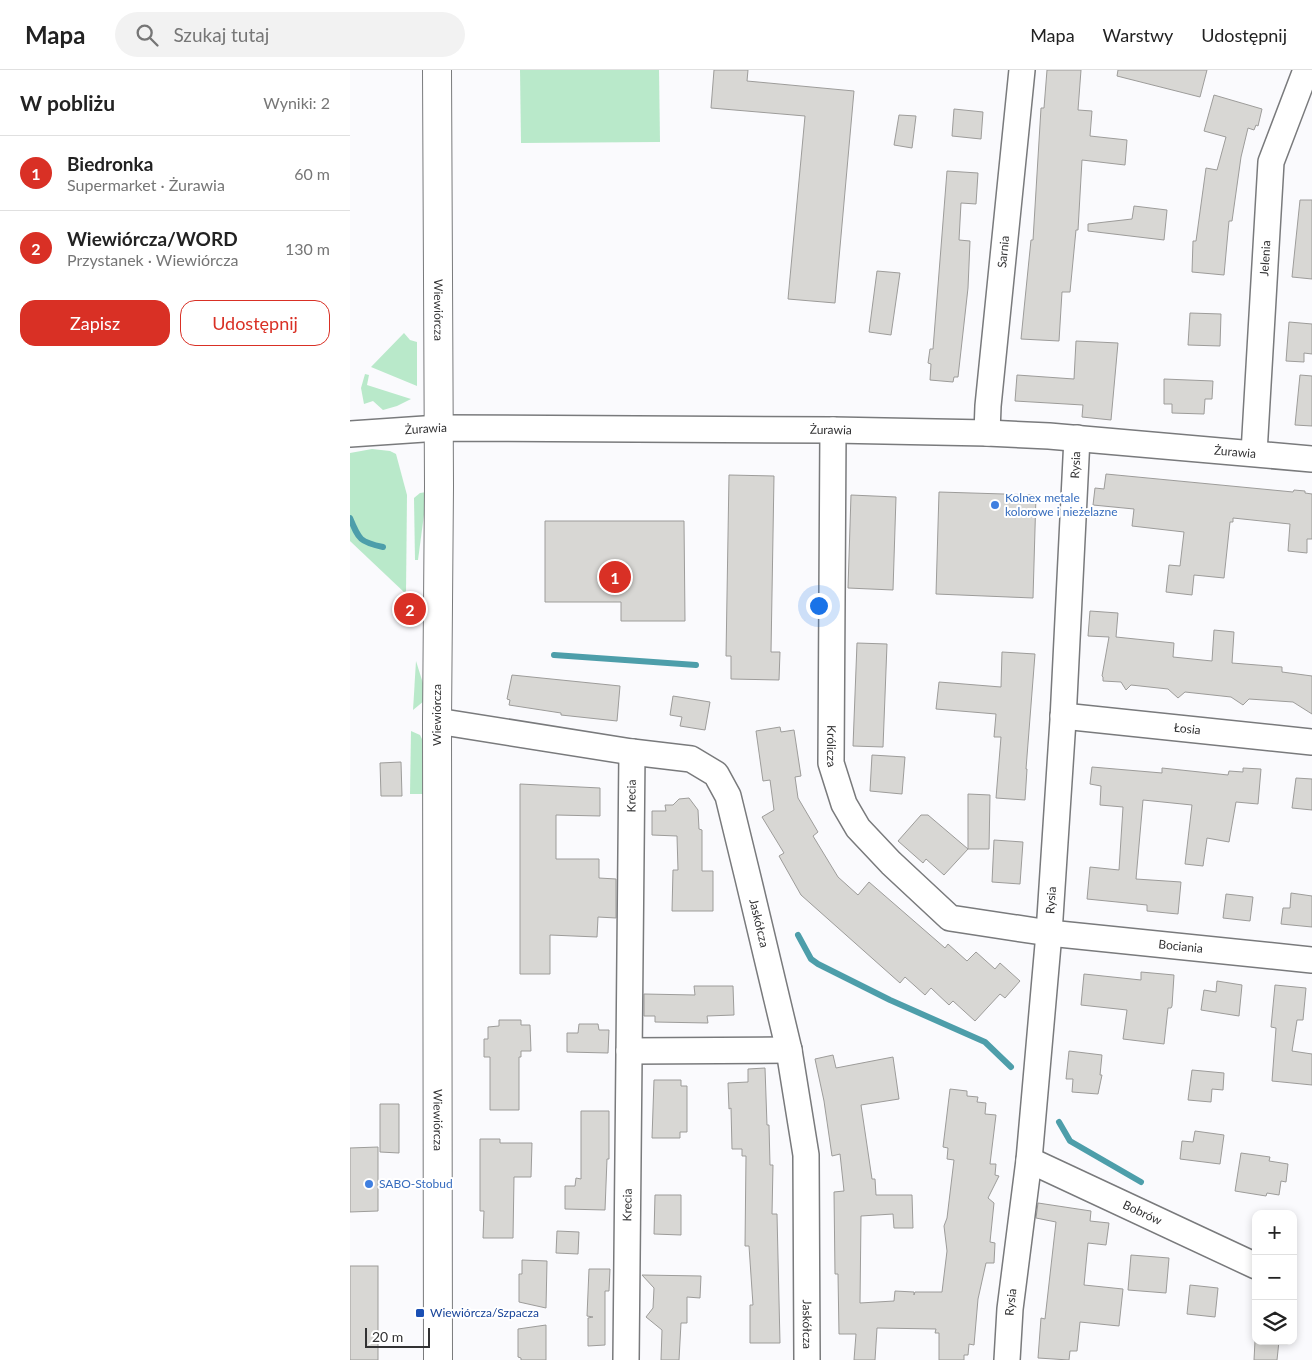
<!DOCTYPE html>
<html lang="pl">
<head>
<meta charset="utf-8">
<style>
  :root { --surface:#fff; --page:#f2f2f2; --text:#222; --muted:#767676; --line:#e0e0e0; --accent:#d93025 }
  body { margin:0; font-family:Lato,sans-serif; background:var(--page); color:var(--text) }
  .controls { position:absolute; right:15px; bottom:15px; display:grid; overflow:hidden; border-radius:10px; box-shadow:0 2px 8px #0003 }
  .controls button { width:45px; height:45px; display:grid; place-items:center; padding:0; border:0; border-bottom:1px solid var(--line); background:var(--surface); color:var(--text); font:25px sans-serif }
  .scale { position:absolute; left:15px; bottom:12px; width:65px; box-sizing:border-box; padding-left:5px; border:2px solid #323233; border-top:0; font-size:14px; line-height:18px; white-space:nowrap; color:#323233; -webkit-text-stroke:4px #fff; paint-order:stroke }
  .you { position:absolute; left:468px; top:535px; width:18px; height:18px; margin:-12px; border:4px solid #fff; border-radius:50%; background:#1a73e8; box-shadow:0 0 0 8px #1a73e833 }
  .badge { display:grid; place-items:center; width:32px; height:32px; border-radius:50%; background:var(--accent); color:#fff; font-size:16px; font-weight:700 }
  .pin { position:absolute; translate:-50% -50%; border:2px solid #fff; box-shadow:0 1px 5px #0006 }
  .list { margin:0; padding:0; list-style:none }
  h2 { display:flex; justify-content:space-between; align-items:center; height:65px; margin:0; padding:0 20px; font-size:21px }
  h2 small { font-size:16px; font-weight:400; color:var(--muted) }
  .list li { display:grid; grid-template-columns:32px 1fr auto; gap:15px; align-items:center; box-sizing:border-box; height:75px; padding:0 20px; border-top:1px solid var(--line) }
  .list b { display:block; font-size:19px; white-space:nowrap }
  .list p { margin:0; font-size:16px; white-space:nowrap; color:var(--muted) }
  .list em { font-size:16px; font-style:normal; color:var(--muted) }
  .actions { display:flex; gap:10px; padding:15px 20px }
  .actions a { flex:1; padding:11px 0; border:1px solid var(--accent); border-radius:15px; text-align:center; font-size:18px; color:var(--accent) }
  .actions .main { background:var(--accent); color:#fff }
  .icon { flex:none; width:28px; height:28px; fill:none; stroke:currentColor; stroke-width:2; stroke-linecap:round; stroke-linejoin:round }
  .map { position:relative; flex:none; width:962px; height:1290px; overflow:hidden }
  header { display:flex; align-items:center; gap:30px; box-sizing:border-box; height:70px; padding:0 25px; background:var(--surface); border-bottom:1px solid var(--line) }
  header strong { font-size:24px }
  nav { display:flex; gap:28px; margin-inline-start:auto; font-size:18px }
  .search { width:350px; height:45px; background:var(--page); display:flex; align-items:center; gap:12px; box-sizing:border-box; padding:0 18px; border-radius:28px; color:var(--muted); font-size:19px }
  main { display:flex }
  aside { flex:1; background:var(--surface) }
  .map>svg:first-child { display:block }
  .green { fill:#b9e9ca }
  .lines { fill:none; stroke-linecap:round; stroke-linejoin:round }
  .stream { stroke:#4d9eaa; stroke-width:6 }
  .building { fill:#d8d7d4; stroke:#9d9c9a }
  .minor-casing { stroke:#797a7c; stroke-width:28 }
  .tertiary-casing { stroke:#797a7c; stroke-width:30 }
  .minor { stroke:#fff; stroke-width:25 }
  .tertiary { stroke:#fff; stroke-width:28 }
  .shop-dot { fill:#3f7fe0; stroke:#fff; stroke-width:2 }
  .transit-dot { fill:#1a4fb4; stroke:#fff; stroke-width:2 }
  .labels { text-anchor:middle; stroke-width:4; stroke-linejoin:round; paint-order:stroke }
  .street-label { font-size:12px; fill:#323233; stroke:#fff }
  .shop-label { font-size:12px; fill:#366cbe; stroke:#fff; text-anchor:start }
  .transit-label { font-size:12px; fill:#164399; stroke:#fff; text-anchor:start }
</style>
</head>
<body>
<header>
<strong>Mapa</strong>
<div class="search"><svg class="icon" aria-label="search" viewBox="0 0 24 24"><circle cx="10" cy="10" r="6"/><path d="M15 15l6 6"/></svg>Szukaj tutaj</div>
<nav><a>Mapa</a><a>Warstwy</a><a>Udostępnij</a></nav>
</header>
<main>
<aside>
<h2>W pobliżu<small>Wyniki: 2</small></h2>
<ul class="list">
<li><span class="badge">1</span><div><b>Biedronka</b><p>Supermarket · Żurawia</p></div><em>60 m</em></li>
<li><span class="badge">2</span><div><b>Wiewiórcza/WORD</b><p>Przystanek · Wiewiórcza</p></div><em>130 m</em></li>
</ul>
<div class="actions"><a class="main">Zapisz</a><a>Udostępnij</a></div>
</aside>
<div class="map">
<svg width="962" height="1290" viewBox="0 0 962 1290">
  <rect width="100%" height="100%" fill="#fafafd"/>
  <g class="green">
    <polygon points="170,0 309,0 310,72 171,73"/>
    <polygon points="54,263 60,270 67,272 67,316 21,297"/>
    <polygon points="15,304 19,305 17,315 61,329 47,336 33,340 23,331 14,334 11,318"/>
    <polygon points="22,379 40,381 46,384 57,425 56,524 0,471 0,383"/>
    <polygon points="77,422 68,490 65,490 64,428 70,423"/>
    <polygon points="66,591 77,626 74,631 63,640"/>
    <polygon points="61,661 70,665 76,677 75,724 60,724"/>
  </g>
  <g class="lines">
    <g class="stream">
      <path d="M0 448C9 470 10 472 33 477"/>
      <polyline points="204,585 346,595"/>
      <polyline points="448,865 461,889 468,894 540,930 635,972 661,997"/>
      <polyline points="709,1052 720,1071 791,1112"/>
    </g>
  </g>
  <g class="building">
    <polygon points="364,0 398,0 397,11 504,21 485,233 438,229 455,46 361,38"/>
    <polygon points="697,0 731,0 728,40 742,41 740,66 777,70 775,95 732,90 728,160 726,160 720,222 712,222 709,271 671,269 681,170 683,170 691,38 694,38"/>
    <polygon points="768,0 857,0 850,27 767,6"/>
    <polygon points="864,25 912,39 908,56 906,55 904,60 898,58 891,87 882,151 879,151 874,205 842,202 843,171 846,171 856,98 867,100 876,67 854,61"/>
    <polygon points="604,39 633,42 631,69 602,66"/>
    <polygon points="549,45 566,46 562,78 544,75"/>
    <polygon points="597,101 628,103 626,134 611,133 609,170 620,171 618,218 608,307 604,307 603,312 580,310 581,294 578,293 580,279 583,279"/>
    <polygon points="950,130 962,130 962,209 942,207"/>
    <polygon points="784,136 817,140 814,170 738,161 738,154 782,149"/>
    <polygon points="527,201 550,203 541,265 519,262"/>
    <polygon points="840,243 871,244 870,276 838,275"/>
    <polygon points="939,252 962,254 962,284 954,283 954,292 936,291"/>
    <polygon points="726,271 768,273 761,350 732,347 733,335 665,331 667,305 724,309"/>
    <polygon points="950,305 962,306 962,356 945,355"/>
    <polygon points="814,309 863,311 862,329 855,329 854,344 822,343 822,334 814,334"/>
    <polygon points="756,404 943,422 944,420 955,421 955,423 962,424 962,469 957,469 957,483 938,481 940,454 883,448 883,452 880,452 874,508 844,505 842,525 816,522 819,495 830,496 834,462 782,456 784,439 743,435 745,418 754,419"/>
    <polygon points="379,405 424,406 421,582 430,582 429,610 381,609 381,586 376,586"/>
    <polygon points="589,422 686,425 683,528 586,524"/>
    <polygon points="501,425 546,427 543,520 498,518"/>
    <polygon points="195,451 334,451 335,551 271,551 271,532 195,532"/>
    <polygon points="740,541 768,543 766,567 824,573 823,587 862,591 864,560 884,562 882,593 932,597 932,602 962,606 962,644 943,632 899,629 893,635 881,627 835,622 828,628 818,619 781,615 776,620 771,612 753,611 753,607 752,606 759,567 738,566"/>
    <polygon points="507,573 537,574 533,677 503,676"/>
    <polygon points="652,582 685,584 676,699 677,699 675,730 646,728 651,667 644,667 646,644 586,639 589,612 651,617"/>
    <polygon points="162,605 270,616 267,651 211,645 211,643 159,635 160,630 157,629"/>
    <polygon points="323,626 360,632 355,660 330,656 332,647 320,645"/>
    <polygon points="430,657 431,662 444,660 451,706 445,707 448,728 468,762 463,766 488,807 508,825 519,812 595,878 598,874 617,891 626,882 645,899 650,893 670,911 655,928 650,924 625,951 603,931 599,935 581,918 575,925 555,907 550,913 451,825 429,786 434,783 412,747 424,740 420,710 413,711 406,661"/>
    <polygon points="522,685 555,687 552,724 520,721"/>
    <polygon points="51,692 52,726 31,726 30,693"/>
    <polygon points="742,697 812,703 812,698 878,705 879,701 893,702 893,698 911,699 908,734 886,732 879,772 857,768 853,796 835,794 842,735 793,730 786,809 831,812 828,844 797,841 797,835 737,829 740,797 769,800 773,737 750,735 751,716 740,714"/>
    <polygon points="946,708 962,709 962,740 942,738"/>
    <polygon points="170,714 250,718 250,746 206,745 206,789 249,789 249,808 266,809 266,848 248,847 247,867 200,865 200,904 170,904"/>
    <polygon points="618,724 640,725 639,779 618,779"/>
    <polygon points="339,728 348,740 349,759 352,760 352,801 363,801 363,841 322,841 323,800 328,800 327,766 302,765 302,741 316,741 315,735 323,735 329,729"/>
    <polygon points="571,745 578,745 618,779 594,805 576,789 573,793 548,771"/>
    <polygon points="644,770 673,772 670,814 642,812"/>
    <polygon points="941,823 962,826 962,857 931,854 933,838 940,838"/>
    <polygon points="876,824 903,827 900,851 873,848"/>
    <polygon points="791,902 824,905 822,936 821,938 818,938 814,974 773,969 777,940 731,935 734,904 791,910"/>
    <polygon points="867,911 892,915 889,946 851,940 854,920 866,922"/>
    <polygon points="925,915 956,918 953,950 947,950 942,981 962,984 962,1015 922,1011 926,958 921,957"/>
    <polygon points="344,916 383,916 384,945 357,946 358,953 305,952 305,946 294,946 294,924 345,925"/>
    <polygon points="149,950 171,950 171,955 180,955 181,981 171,981 171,987 169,987 169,1040 140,1040 140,987 134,987 134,969 138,969 138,957 149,956"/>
    <polygon points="229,954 248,954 249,960 259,960 258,983 217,982 217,963 228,963"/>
    <polygon points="719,981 752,985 750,1005 752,1005 748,1024 722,1022 723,1009 716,1009"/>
    <polygon points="483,985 486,998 543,987 549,1029 511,1035 522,1109 525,1109 526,1125 562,1125 563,1158 544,1158 543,1144 511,1146 510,1233 544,1231 545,1221 564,1222 564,1225 565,1222 592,1222 597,1181 594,1156 597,1148 604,1090 597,1089 598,1078 593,1077 600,1019 617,1021 617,1026 628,1027 627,1032 636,1033 635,1044 646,1045 640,1094 646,1094 645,1105 649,1106 638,1128 644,1133 640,1172 645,1173 644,1193 636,1193 628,1229 624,1275 619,1274 618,1285 614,1285 614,1290 589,1290 589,1263 585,1263 586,1259 527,1258 525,1290 504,1290 506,1264 489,1264 488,1204 485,1204 484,1122 494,1121 490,1084 482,1086 474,1031 465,989"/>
    <polygon points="415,998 417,1055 419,1055 420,1095 423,1095 422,1144 427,1144 430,1273 400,1273 400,1235 403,1235 399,1176 395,1176 396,1086 392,1086 392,1079 382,1079 381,1038 379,1039 378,1013 398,1012 398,999"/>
    <polygon points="842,1000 874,1003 873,1020 862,1019 861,1032 838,1030"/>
    <polygon points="304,1010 331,1010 331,1016 337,1016 337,1062 330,1062 330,1068 302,1068"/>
    <polygon points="30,1034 49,1034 49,1083 30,1082"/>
    <polygon points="231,1041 259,1041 259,1089 257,1089 255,1140 215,1139 215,1116 225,1116 226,1108 231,1109"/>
    <polygon points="845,1061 874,1065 870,1094 830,1089 832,1071 843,1072"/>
    <polygon points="130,1069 150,1069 150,1073 182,1073 181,1107 164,1107 163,1168 133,1168 134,1141 130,1141"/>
    <polygon points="28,1077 28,1141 0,1142 0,1078"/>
    <polygon points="891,1083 920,1087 919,1091 938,1094 936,1112 931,1111 929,1125 917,1123 916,1126 885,1121"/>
    <polygon points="305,1125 331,1125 331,1165 304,1164"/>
    <polygon points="688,1133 741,1141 740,1151 759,1153 756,1175 738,1173 734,1215 773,1219 769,1256 730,1252 727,1281 720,1281 719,1290 688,1288 691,1248 695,1249 706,1152 686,1148"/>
    <polygon points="207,1161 229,1162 228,1184 206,1183"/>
    <polygon points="781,1185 819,1188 816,1223 778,1220"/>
    <polygon points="172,1190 197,1191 196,1238 169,1232 169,1204 172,1204"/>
    <rect x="0" y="1196" width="28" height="94"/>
    <polygon points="239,1199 260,1199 259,1221 255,1221 255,1275 238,1276 238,1248 243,1247 237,1246"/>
    <polygon points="292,1205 351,1206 350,1228 337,1227 337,1253 331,1253 329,1290 311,1290 312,1260 296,1247 303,1238 304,1218"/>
    <polygon points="840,1215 868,1218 865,1247 837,1244"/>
    <polygon points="196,1255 196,1290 171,1290 171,1288 168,1287 168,1259"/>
    <polygon points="905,1271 929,1271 927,1290 904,1290"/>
  </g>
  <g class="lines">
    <defs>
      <g id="minor">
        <path id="s1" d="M483 360 481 693 494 734 508 758 541 793 600 848 699 863 962 890"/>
        <path id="s2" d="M637 363 638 336 672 0"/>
        <path id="s3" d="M0 364 89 358 483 360 637 363 699 366 962 389"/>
        <path id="s4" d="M904 383 921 92 956 0"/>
        <path id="s5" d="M713 646 962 672"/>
        <path id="s6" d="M87 651 282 682 341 689 366 704 378 726 398 808 439 980 456 1085 457 1290"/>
        <polyline points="279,981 439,980"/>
        <path id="s7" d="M679 1090 906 1196"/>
        <path id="s8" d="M276 1290 282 682"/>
        <path id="s9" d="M657 1290 660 1239 679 1090 699 863 713 650 727 368"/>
      </g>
      <g id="tertiary">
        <path id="s10" d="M87 0 89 416 87 651 88 1290"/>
      </g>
    </defs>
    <use href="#minor" class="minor-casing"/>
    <use href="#tertiary" class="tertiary-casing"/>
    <use href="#minor" class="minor"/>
    <use href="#tertiary" class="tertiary"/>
  </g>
  <g class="shop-dot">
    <circle cx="645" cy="435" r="5"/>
    <circle cx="19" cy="1114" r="5"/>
  </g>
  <rect class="transit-dot" x="65" y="1238" width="10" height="10" rx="2.5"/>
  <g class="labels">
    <g class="street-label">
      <text dy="4" stroke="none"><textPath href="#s2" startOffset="182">Sarnia</textPath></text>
      <text dy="4" stroke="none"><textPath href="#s4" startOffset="195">Jelenia</textPath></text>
      <text dy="4" stroke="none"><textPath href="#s10" startOffset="240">Wiewiórcza</textPath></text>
      <text dy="4" stroke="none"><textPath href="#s3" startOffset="76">Żurawia</textPath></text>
      <text dy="4" stroke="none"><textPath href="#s3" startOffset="481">Żurawia</textPath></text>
      <text dy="4" stroke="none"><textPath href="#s3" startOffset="886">Żurawia</textPath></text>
      <text dy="4" stroke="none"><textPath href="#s9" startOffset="898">Rysia</textPath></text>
      <text transform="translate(87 645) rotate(-90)" y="4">Wiewiórcza</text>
      <text dy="4" stroke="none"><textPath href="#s5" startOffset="125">Łosia</textPath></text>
      <text dy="4" stroke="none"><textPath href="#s1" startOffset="316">Królicza</textPath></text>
      <text dy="4" stroke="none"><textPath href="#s8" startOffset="564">Krecia</textPath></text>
      <text dy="4" stroke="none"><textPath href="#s9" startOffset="462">Rysia</textPath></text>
      <text dy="4" stroke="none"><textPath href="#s6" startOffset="442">Jaskółcza</textPath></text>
      <text dy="4" stroke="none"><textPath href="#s1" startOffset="765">Bociania</textPath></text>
      <text dy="4" stroke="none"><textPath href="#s10" startOffset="1050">Wiewiórcza</textPath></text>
      <text dy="4" stroke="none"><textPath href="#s8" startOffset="155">Krecia</textPath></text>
      <text dy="4" stroke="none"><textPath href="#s7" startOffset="125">Bobrów</textPath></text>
      <text dy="4" stroke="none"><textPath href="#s9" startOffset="58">Rysia</textPath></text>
      <text dy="4" stroke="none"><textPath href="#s6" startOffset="848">Jaskółcza</textPath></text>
    </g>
    <g class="shop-label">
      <text x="655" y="432">Kolnex metale<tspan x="655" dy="14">kolorowe i nieżelazne</tspan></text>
      <text x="29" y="1118">SABO-Stobud</text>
    </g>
    <g class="transit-label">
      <text x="80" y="1247">Wiewiórcza/Szpacza</text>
    </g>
  </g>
</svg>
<div class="controls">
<button>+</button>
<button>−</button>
<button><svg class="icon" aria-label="layers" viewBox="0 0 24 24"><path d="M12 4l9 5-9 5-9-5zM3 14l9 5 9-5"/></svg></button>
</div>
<div class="scale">20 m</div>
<div class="you"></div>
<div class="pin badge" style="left:265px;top:507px">1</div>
<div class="pin badge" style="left:60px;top:539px">2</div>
</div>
</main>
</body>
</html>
